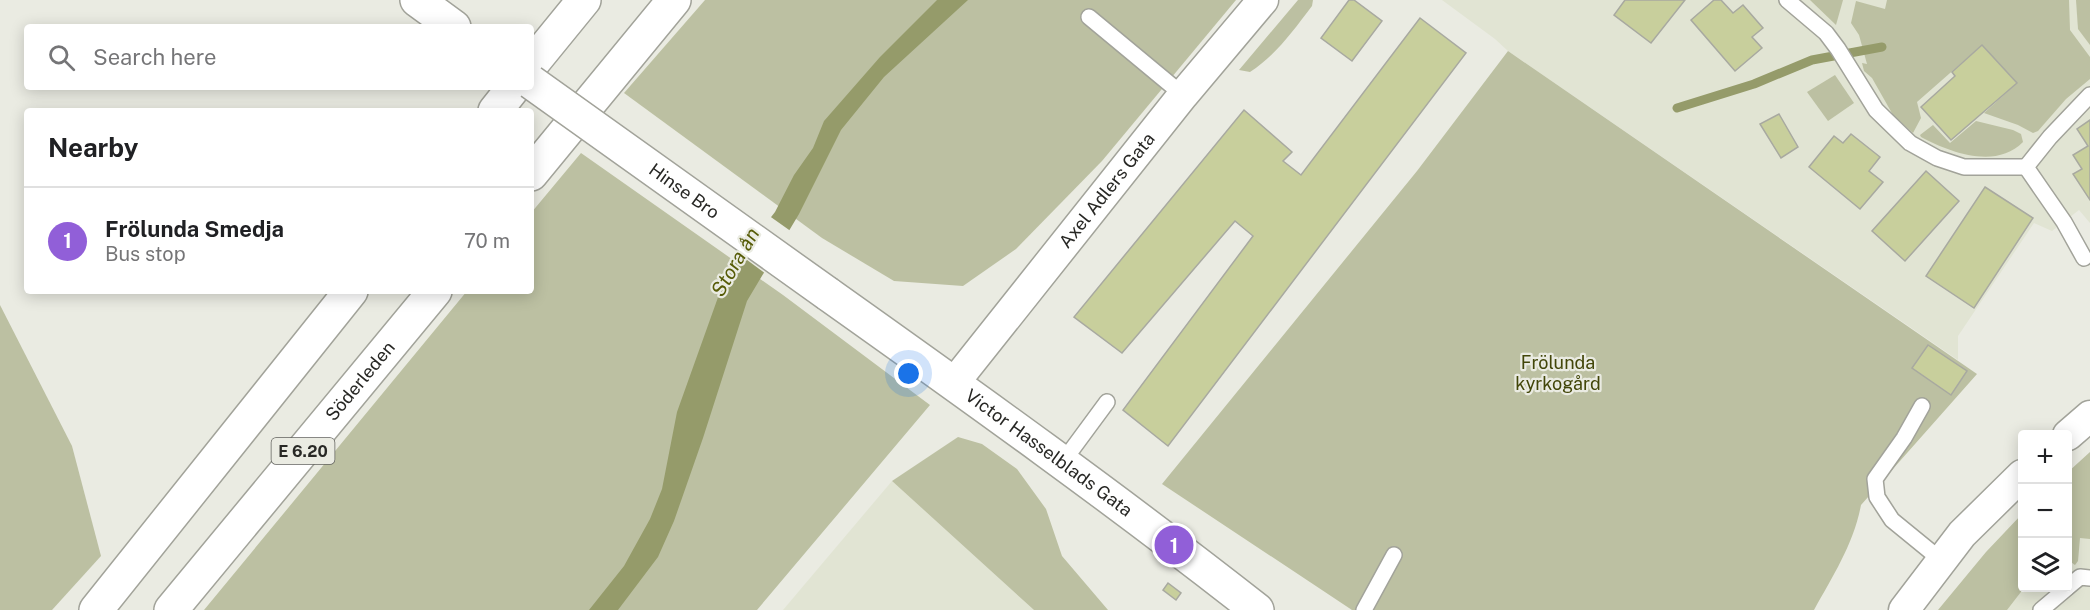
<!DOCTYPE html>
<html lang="en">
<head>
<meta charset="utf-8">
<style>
  :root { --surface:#fff; --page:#f2f2f2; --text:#202124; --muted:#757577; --line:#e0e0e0; --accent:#915fd8 }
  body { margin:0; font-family:"Public Sans",sans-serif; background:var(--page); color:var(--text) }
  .controls { position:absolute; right:18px; bottom:18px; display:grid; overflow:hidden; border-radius:6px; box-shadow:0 3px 15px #0003 }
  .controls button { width:54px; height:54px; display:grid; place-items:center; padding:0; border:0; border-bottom:2px solid var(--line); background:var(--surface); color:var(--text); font:30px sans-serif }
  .you { position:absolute; left:909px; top:374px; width:21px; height:21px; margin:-15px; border:4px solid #fff; border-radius:50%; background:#1a73e8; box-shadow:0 0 0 9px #1a73e833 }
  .badge { display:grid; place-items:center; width:39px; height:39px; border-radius:50%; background:var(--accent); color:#fff; font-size:20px; font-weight:700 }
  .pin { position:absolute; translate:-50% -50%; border:3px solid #fff; box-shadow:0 2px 6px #0006 }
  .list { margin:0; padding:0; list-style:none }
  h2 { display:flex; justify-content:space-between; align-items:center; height:78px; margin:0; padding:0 24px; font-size:26px }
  h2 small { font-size:20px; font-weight:400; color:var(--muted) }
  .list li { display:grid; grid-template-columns:39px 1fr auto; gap:18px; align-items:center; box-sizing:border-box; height:108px; padding:0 24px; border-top:2px solid var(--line) }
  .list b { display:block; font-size:22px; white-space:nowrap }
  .list p { margin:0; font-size:20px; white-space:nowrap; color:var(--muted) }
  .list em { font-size:20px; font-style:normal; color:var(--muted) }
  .icon { flex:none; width:33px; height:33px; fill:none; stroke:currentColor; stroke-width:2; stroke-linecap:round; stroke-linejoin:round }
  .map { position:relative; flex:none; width:2090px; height:610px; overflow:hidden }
  .search { position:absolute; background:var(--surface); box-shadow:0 3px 15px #0003; left:24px; top:24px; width:510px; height:66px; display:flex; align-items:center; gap:15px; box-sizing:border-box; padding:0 21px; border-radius:6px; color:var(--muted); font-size:22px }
  .panel { position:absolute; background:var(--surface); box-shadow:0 3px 15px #0003; left:24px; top:108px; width:510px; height:186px; border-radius:6px }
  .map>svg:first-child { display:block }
  .built { fill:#e1e4d3 }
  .green { fill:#bcc0a2 }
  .water { fill:#959b6a }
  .pier { fill:#eaebe2 }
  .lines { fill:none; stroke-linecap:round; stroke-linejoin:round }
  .stream { stroke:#959b6a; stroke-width:9 }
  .building { fill:#c8cf9c; stroke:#a8a9a0; stroke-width:1.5 }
  .lane-casing { stroke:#a2a39a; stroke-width:18 }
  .street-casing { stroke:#a2a39a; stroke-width:33 }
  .secondary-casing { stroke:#a2a39a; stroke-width:36 }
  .highway-casing { stroke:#a2a39a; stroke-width:36 }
  .lane { stroke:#fff; stroke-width:15 }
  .street { stroke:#fff; stroke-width:30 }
  .secondary { stroke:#fff; stroke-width:33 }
  .highway { stroke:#fff; stroke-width:33 }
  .secondary-bridge-casing { stroke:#a2a39a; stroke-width:36; stroke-linecap:butt }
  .secondary-bridge { stroke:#fff; stroke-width:33 }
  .labels { text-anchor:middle; stroke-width:4.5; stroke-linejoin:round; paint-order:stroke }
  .shield { fill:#eaebe2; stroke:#62625e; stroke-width:1.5 }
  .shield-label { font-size:16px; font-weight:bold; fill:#282825 }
  .street-label { font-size:18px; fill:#282825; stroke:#eaebe2 }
  .park-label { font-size:18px; fill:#424609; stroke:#eaebe2 }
  .water-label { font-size:20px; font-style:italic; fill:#565b07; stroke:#eaebe2 }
</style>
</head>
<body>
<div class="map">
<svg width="2090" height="610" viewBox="0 0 2090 610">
  <rect width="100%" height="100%" fill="#eaebe2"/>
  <g class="built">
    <polygon points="1442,0 2090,0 2090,223 2079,210 2052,231 2034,223 1958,336 1958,360 1508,51 1495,39"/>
    <polygon points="892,481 1034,610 783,610"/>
    <polygon points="2090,499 2090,610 1992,610 2022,588 2068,588 2068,524"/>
  </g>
  <g class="green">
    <polygon points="705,0 1236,0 1102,161 1016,249 963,286 894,281 822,238 624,93"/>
    <path d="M1298 0H1313L1312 6C1293 31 1276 55 1250 72L1239 70Z"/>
    <polygon points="1810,0 1843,0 1836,25"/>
    <polygon points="1887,0 2069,0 2070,30 2090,57 2090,79 2066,99 2038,131 2033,133 2018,125 1984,113 2017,83 1982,45 1917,102 1921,118 1913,133 1893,115 1872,78 1864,71 1862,63 1867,64 1859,35 1851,23 1856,1 1885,9"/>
    <polygon points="2076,0 2090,0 2090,45 2078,29"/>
    <path d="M1508 51 1977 374 1861 505C1854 543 1833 576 1814 610H1352L1162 484 1417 171Z"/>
    <polygon points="1835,75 1854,103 1828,121 1807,92"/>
    <path d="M1976 121 2013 130 2021 134 2023 142C1996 170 1949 152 1921 137L1920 135 1933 125 1950 143Z"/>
    <polygon points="581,153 783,295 930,405 757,610 204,610 467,291 531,291 531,213"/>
    <polygon points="0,305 72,446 101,556 52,610 0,610"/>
    <polygon points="958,437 982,444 1017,469 1046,509 1062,556 1108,610 1034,610 892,481"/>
    <polygon points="2090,452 2090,539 2080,538 2078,561 2075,565 2068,560 2068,472"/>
    <polygon points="2022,514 2022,588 2024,588 2007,610 1938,610 1986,552"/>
  </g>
  <polygon class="water" points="937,0 968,0 884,77 841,130 799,214 747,301 703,438 674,521 658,557 618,610 589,610 624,566 650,519 662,489 677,412 726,275 775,212 794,175 813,148 824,121 880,57"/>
  <polygon class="pier" points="768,215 792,232 766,274 739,254"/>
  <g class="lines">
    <polyline class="stream" points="1677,108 1754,84 1812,60 1882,47"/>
  </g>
  <g class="building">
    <polygon points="1349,0 1354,0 1382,21 1352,61 1321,38"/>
    <polygon points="1625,0 1685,0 1651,43 1614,15"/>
    <polygon points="1714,0 1721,0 1733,13 1743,5 1763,28 1752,37 1762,48 1735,71 1691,20"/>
    <polygon points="1420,18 1466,53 1168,446 1123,410 1253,236 1235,221 1122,353 1074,317 1244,110 1292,152 1283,161 1301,175"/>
    <polygon points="1982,45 2017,83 1951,140 1921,107 1955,76 1952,72"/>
    <polygon points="1779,114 1798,147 1781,158 1760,124"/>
    <polygon points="2090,120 2090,200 2073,174 2082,169 2073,155 2088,146 2077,129"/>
    <polygon points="1851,134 1880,157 1869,171 1883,182 1860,209 1809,167 1834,136 1843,143"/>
    <polygon points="1926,171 1959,201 1905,261 1872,231"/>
    <polygon points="1985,187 2033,218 1974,308 1926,276"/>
    <polygon points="1928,345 1967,371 1951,395 1912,368"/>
    <polygon points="1168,583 1181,593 1176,600 1163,590"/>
  </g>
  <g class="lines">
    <defs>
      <g id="lane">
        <polyline points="1787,0 1826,33 1838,49 1876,110 1910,143 1937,158 1964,167 2026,167"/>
        <polyline points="1089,17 1183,95"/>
        <polyline points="2084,258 2064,222 2026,167 2050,137 2090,95"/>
        <polyline points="1922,406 1904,438 1875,479 1877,497 1892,520 1941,560"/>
        <polyline points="1062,463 1107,402"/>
        <polyline points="2068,587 2080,577 2090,578"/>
        <polyline points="1364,610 1394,555"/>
        <polyline points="2041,610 2067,588"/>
      </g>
      <g id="street">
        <path id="s1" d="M954 383 1183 95 1263 0"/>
        <polyline points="2068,435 2090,416"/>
        <polyline points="1904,610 1962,534 2022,475"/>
      </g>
      <g id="secondary">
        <polyline points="417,0 454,27"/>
        <path id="s2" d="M828 294C973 397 1117 500 1257 610"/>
      </g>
      <g id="highway">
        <polyline points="531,65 584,0"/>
        <polyline points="495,111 514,87"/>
        <polyline points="531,174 674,0"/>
        <polyline points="96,610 351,291"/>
        <path id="s3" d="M171 610 435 291"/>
      </g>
    </defs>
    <use href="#lane" class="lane-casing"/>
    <use href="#street" class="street-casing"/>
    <use href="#secondary" class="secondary-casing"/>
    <use href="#highway" class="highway-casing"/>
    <use href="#lane" class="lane"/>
    <use href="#street" class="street"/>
    <use href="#secondary" class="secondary"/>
    <use href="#highway" class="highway"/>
    <defs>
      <g id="secondary-bridge">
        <path id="s4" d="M531 82 828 294"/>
      </g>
    </defs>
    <use href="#secondary-bridge" class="secondary-bridge-casing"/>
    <use href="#secondary-bridge" class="secondary-bridge"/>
  </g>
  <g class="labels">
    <rect class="shield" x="271.5" y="438" width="63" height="26" rx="4.5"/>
    <g class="shield-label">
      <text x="303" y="457">E 6.20</text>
    </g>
    <g class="street-label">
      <text dy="6" stroke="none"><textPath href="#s1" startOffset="246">Axel Adlers Gata</textPath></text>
      <text dy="6" stroke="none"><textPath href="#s4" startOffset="188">Hinse Bro</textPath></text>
      <text dy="6" stroke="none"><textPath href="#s3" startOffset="297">Söderleden</textPath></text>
      <text dy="6" stroke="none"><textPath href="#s2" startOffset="272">Victor Hasselblads Gata</textPath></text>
    </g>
    <g class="park-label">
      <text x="1558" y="369">Frölunda<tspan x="1558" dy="21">kyrkogård</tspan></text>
    </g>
    <g class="water-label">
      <text transform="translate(735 262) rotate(-60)" y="7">Stora ån</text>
    </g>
  </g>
</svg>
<div class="controls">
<button>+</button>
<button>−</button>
<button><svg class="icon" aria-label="layers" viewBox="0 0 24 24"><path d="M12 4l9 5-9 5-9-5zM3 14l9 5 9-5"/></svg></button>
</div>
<div class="you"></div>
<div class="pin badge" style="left:1174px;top:545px">1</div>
<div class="search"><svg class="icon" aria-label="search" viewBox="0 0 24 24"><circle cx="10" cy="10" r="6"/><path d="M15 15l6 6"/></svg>Search here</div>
<section class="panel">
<h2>Nearby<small></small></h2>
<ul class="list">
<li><span class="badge">1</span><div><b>Frölunda Smedja</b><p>Bus stop</p></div><em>70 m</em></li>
</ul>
</section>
</div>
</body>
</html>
